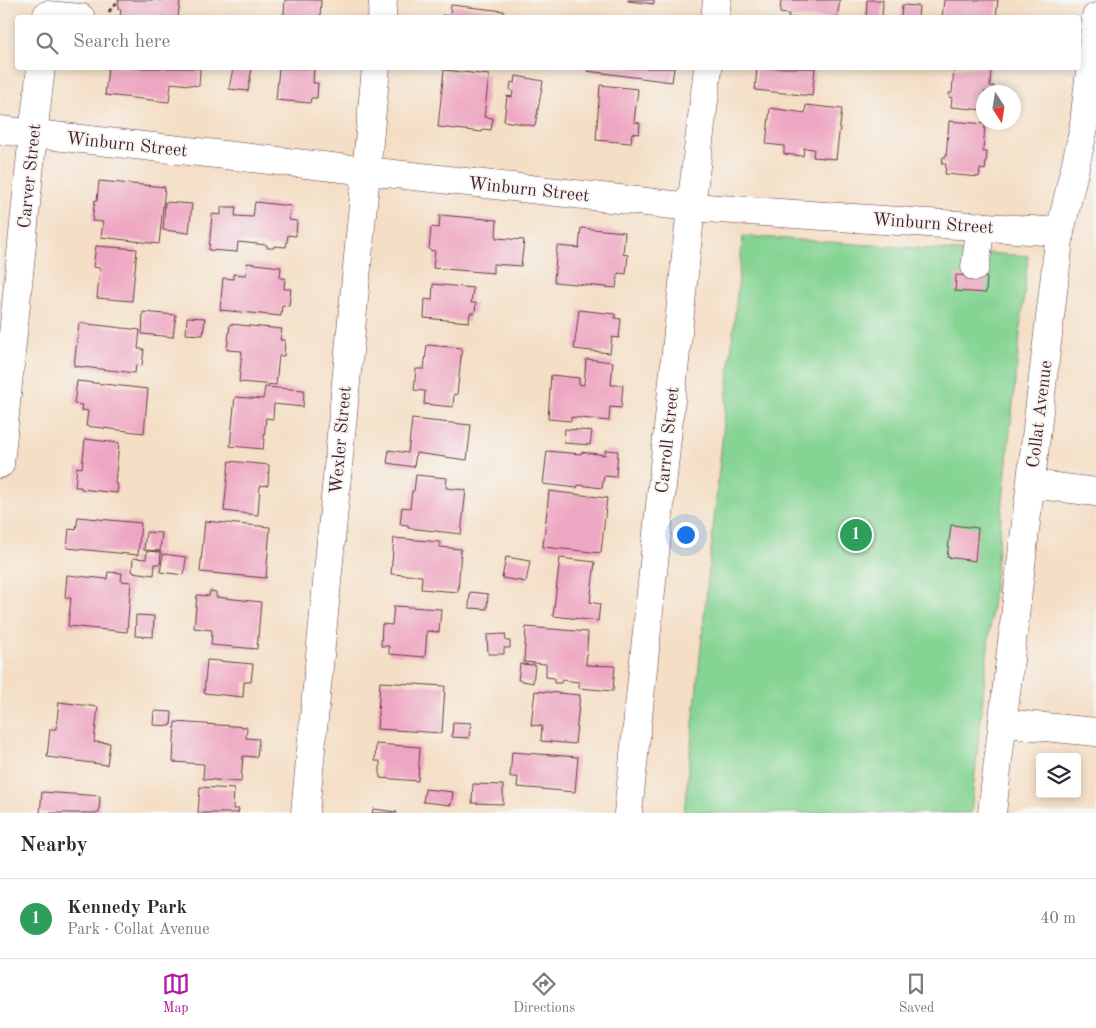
<!DOCTYPE html>
<html lang="en">
<head>
<meta charset="utf-8">
<style>
  :root { --surface:#fff; --page:#f2f2f3; --text:#2b2b33; --muted:#7c7c81; --line:#e1e1e2; --accent:#b5179e }
  body { margin:0; font-family:"Old Standard TT",serif; background:var(--page); color:var(--text) }
  .controls { position:absolute; right:15px; bottom:15px; display:grid; overflow:hidden; border-radius:5px; box-shadow:0 2px 8px #0003 }
  .controls button { width:45px; height:45px; display:grid; place-items:center; padding:0; border:0; border-bottom:1px solid var(--line); background:var(--surface); color:var(--text); font:25px sans-serif }
  .compass { position:absolute; left:976px; top:85px; width:45px; height:45px; border-radius:50%; background:var(--surface); box-shadow:0 2px 8px #0003; rotate:168deg }
  .you { position:absolute; left:685px; top:534px; width:18px; height:18px; margin:-12px; border:4px solid #fff; border-radius:50%; background:#1a73e8; box-shadow:0 0 0 8px #1a73e833 }
  .badge { display:grid; place-items:center; width:32px; height:32px; border-radius:50%; background:var(--accent); color:#fff; font-size:16px; font-weight:700 }
  .pin { position:absolute; translate:-50% -50%; border:2px solid #fff; box-shadow:0 1px 5px #0006 }
  .list { margin:0; padding:0; list-style:none }
  h2 { display:flex; justify-content:space-between; align-items:center; height:65px; margin:0; padding:0 20px; font-size:21px }
  h2 small { font-size:16px; font-weight:400; color:var(--muted) }
  .list li { display:grid; grid-template-columns:32px 1fr auto; gap:15px; align-items:center; box-sizing:border-box; height:80px; padding:0 20px; border-top:1px solid var(--line) }
  .list b { display:block; font-size:19px; white-space:nowrap }
  .list p { margin:0; font-size:16px; white-space:nowrap; color:var(--muted) }
  .list em { font-size:16px; font-style:normal; color:var(--muted) }
  .icon { flex:none; width:28px; height:28px; fill:none; stroke:currentColor; stroke-width:2; stroke-linecap:round; stroke-linejoin:round }
  .map { position:relative; flex:none; width:1096px; height:813px; overflow:hidden }
  .search { position:absolute; background:var(--surface); box-shadow:0 2px 8px #0003; left:15px; right:15px; top:15px; height:55px; display:flex; align-items:center; gap:12px; box-sizing:border-box; padding:0 18px; border-radius:5px; color:var(--muted); font-size:19px }
  .sheet { height:145px; background:var(--surface) }
  nav { display:flex; justify-content:space-around; align-items:center; box-sizing:border-box; height:70px; border-top:1px solid var(--line); background:var(--surface); font-size:14px; color:var(--muted) }
  nav a { display:grid; justify-items:center; gap:2px }
  nav .on { color:var(--accent) }
  .map>svg:first-child { display:block }
  .green { fill:#85d493; stroke:#687a5f }
  .building { fill:#eea7c2 }
  .lines { fill:none; stroke-linecap:round; stroke-linejoin:round }
  .minor-casing { stroke:#643c42; stroke-width:29 }
  .path { stroke:#643c42; stroke-width:3; stroke-dasharray:4 4; stroke-linecap:butt }
  .minor { stroke:#fff; stroke-width:28 }
  .labels { text-anchor:middle; stroke-width:4; stroke-linejoin:round; paint-order:stroke }
  .street-label { font-size:18px; fill:#4a1f2b; stroke:#f6f6f2 }
</style>
</head>
<body>
<div class="map">
<svg width="1096" height="813" viewBox="0 0 1096 813">
  <rect width="100%" height="100%" fill="#f6f6f2"/>
  <filter id="ink" filterUnits="userSpaceOnUse"><feTurbulence type="fractalNoise" baseFrequency=".02" numOctaves="2"/><feDisplacementMap in="SourceGraphic" scale="10" xChannelSelector="R" yChannelSelector="G"/><feConvolveMatrix kernelMatrix="1 2 1 2 8 2 1 2 1" color-interpolation-filters="sRGB"/></filter>
  <filter id="wash" filterUnits="userSpaceOnUse"><feTurbulence type="fractalNoise" baseFrequency=".0096" numOctaves="4" result="noise"/><feDisplacementMap in="SourceGraphic" scale="20" xChannelSelector="R" yChannelSelector="G"/><feGaussianBlur stdDeviation="1.12" result="paint"/><feColorMatrix in="noise" values="0 0 0 0 0 0 0 0 0 0 0 0 0 0 0 0 0 1.4 0 .05"/><feComposite in="paint" operator="in"/></filter>
  <g filter="url(#wash)">
    <rect width="100%" height="100%" fill="#f4dec5"/>
    <polygon class="green" points="743,236 1028,256 971,813 684,813"/>
    <g id="blocks">
      <g class="building">
        <polygon points="119,0 180,0 178,18 120,18 121,9 118,9"/>
        <polygon points="285,0 321,0 320,18 281,18 282,14 284,15"/>
        <polygon points="628,0 654,0 654,4 628,1"/>
        <polygon points="781,0 840,0 837,18 788,18 789,14 780,13"/>
        <polygon points="867,0 883,0 882,18 866,18"/>
        <polygon points="944,0 998,0 996,18 942,18"/>
        <polygon points="451,5 504,11 503,18 442,18 442,15 450,16"/>
        <polygon points="902,5 919,6 918,18 901,18"/>
        <polygon points="108,68 200,68 199,86 171,83 169,102 105,95"/>
        <polygon points="233,68 252,68 248,91 229,89"/>
        <polygon points="279,68 314,68 313,83 318,83 317,98 311,98 310,103 276,100"/>
        <polygon points="588,68 674,68 672,82 587,71"/>
        <polygon points="757,68 815,68 812,96 755,90"/>
        <polygon points="954,68 991,68 990,86 994,86 993,92 984,92 984,110 951,107 952,98 949,97 949,93 952,93"/>
        <polygon points="444,70 489,75 484,117 493,118 491,130 483,129 482,132 438,127"/>
        <polygon points="516,76 543,81 535,126 504,121 507,96 512,97 513,91 510,90 511,82 515,83"/>
        <polygon points="600,85 638,89 634,122 640,123 639,134 632,133 631,143 596,140"/>
        <polygon points="806,105 842,109 836,159 813,157 814,149 804,148 803,156 784,154 784,146 766,144 770,108 805,113"/>
        <polygon points="949,121 985,124 983,152 987,152 985,170 980,169 979,177 945,174 946,164 942,164 943,157 946,157"/>
        <polygon points="99,181 165,187 159,244 101,237 103,222 92,221 95,200 97,201"/>
        <polygon points="165,202 192,204 189,233 163,230"/>
        <polygon points="255,202 291,206 289,220 297,221 296,236 288,235 286,247 274,246 274,248 267,248 267,245 238,242 237,252 209,250 212,214 221,215 221,207 236,207 235,216 253,217"/>
        <polygon points="440,215 497,220 496,238 524,240 521,266 493,264 493,273 433,268 435,251 429,250 431,227 439,228"/>
        <polygon points="581,228 625,232 623,254 628,255 626,274 618,273 616,288 554,282 557,246 579,248"/>
        <polygon points="96,246 137,249 132,301 97,298 100,268 93,267"/>
        <polygon points="247,263 281,267 280,278 285,278 284,289 291,289 289,306 282,305 281,316 220,310 223,278 233,279 233,274 246,275"/>
        <polygon points="956,275 987,277 986,293 955,291"/>
        <polygon points="433,284 473,288 471,303 476,303 475,313 470,313 469,322 424,318 425,299 432,300"/>
        <polygon points="579,310 615,314 615,318 621,319 619,338 612,337 610,353 574,349"/>
        <polygon points="143,312 176,315 173,337 142,334"/>
        <polygon points="187,317 205,318 203,335 186,334"/>
        <polygon points="79,323 140,330 138,349 144,349 142,366 136,365 135,373 74,366"/>
        <polygon points="230,324 282,329 280,340 285,340 284,356 279,356 276,385 239,382 242,351 227,350"/>
        <polygon points="427,345 462,348 457,395 454,394 453,407 424,404 425,391 414,390 416,369 424,369"/>
        <polygon points="586,359 613,362 611,385 623,385 621,408 610,407 609,421 571,417 571,421 548,419 551,375 579,378 579,384 584,385"/>
        <polygon points="77,381 148,389 144,433 86,426 88,411 81,410 82,405 74,404"/>
        <polygon points="265,387 304,390 303,407 274,404 273,419 266,418 263,449 230,446 235,397 263,399"/>
        <polygon points="412,419 471,425 467,460 416,453 414,467 387,463 389,450 408,453"/>
        <polygon points="565,429 592,431 590,445 564,443"/>
        <polygon points="85,439 119,443 115,484 118,484 117,493 81,489 81,487 75,487 77,467 82,468"/>
        <polygon points="605,450 618,451 616,477 604,476 602,488 578,485 577,488 543,484 547,451 581,454 581,452 605,455"/>
        <polygon points="229,461 269,465 268,485 260,486 258,515 224,511"/>
        <polygon points="416,475 447,478 446,488 466,490 461,534 408,528 408,525 400,524 402,507 410,508 412,491 414,491"/>
        <polygon points="549,491 607,498 601,553 543,547"/>
        <polygon points="78,517 141,523 138,555 67,548 69,529 76,530"/>
        <polygon points="205,521 270,527 266,578 200,572"/>
        <polygon points="951,525 978,528 975,561 947,557"/>
        <polygon points="146,532 162,533 160,551 144,550"/>
        <polygon points="394,538 440,542 440,547 461,549 458,592 421,589 422,576 391,574"/>
        <polygon points="147,551 161,552 160,564 155,564 154,575 132,572 133,558 146,559"/>
        <polygon points="163,554 186,557 184,575 160,572"/>
        <polygon points="506,557 530,561 526,582 502,578"/>
        <polygon points="560,558 595,562 590,602 600,604 598,621 553,616"/>
        <polygon points="108,572 122,573 121,581 131,582 127,632 68,626 71,598 65,598 67,575 107,579"/>
        <polygon points="210,591 216,592 216,597 261,602 257,649 211,645 212,630 194,628 197,595 209,596"/>
        <polygon points="470,592 488,594 487,609 469,608"/>
        <polygon points="394,606 441,609 439,632 427,631 425,657 389,654 389,646 381,646 382,624 392,625"/>
        <polygon points="136,615 154,616 153,637 135,636"/>
        <polygon points="526,627 588,632 586,665 615,666 613,691 579,688 579,682 562,680 561,683 554,683 554,678 546,677 546,664 524,662"/>
        <polygon points="505,634 506,641 510,641 510,648 504,648 504,654 488,654 487,635"/>
        <polygon points="207,660 253,664 251,682 244,682 243,697 204,693"/>
        <polygon points="520,664 535,665 533,683 518,680"/>
        <polygon points="380,682 445,686 442,733 377,729"/>
        <polygon points="535,691 580,695 575,744 541,741 542,726 531,725"/>
        <polygon points="59,702 98,707 94,742 110,743 107,765 47,757 50,729 56,729"/>
        <polygon points="154,711 172,712 171,726 153,725"/>
        <polygon points="175,722 247,727 246,738 259,739 257,757 243,756 241,782 203,779 204,764 173,762"/>
        <polygon points="453,722 471,723 469,738 452,737"/>
        <polygon points="376,744 420,747 418,781 380,778 380,761 375,761"/>
        <polygon points="512,752 578,757 575,792 517,787 518,777 510,777"/>
        <polygon points="473,784 503,785 503,804 472,803"/>
        <polygon points="200,787 234,789 233,809 239,809 238,813 198,813"/>
        <polygon points="425,789 453,792 451,805 423,802"/>
        <polygon points="42,792 100,796 99,813 40,813"/>
        <polygon points="373,809 397,812 397,813 372,813"/>
      </g>
    </g>
  </g>
  <g filter="url(#ink)">
    <use href="#blocks" fill-opacity="0" stroke="#643c42" stroke-width="1"/>
    <g class="lines">
      <defs>
        <g id="minor">
          <polyline points="47,15 81,18"/>
          <polyline points="382,18 383,0"/>
          <polyline points="715,18 717,0"/>
          <polyline points="0,130 691,207 1060,232"/>
          <polyline points="975,267 981,226"/>
          <polyline points="0,464 33,134 41,68"/>
          <polyline points="1031,484 1096,492"/>
          <polyline points="1003,723 1096,732"/>
          <polyline points="305,813 376,68"/>
          <polyline points="628,813 691,207 708,68"/>
          <polyline points="992,813 1060,232 1083,132 1096,17"/>
        </g>
      </defs>
      <use href="#minor" class="minor-casing"/>
      <polyline class="path" points="109,12 112,7 119,1 118,0"/>
      <use href="#minor" class="minor"/>
    </g>
  </g>
  <g class="labels">
    <g class="street-label">
      <text transform="translate(127 144) rotate(6)" y="6">Winburn Street</text>
      <text transform="translate(29 176) rotate(-84)" y="6">Carver Street</text>
      <text transform="translate(529 189) rotate(6)" y="6">Winburn Street</text>
      <text transform="translate(933 223) rotate(4)" y="6">Winburn Street</text>
      <text transform="translate(1039 414) rotate(-83)" y="6">Collat Avenue</text>
      <text transform="translate(340 440) rotate(-85)" y="6">Wexler Street</text>
      <text transform="translate(667 440) rotate(-84)" y="6">Carroll Street</text>
    </g>
  </g>
</svg>
<div class="controls">
<button><svg class="icon" aria-label="layers" viewBox="0 0 24 24"><path d="M12 4l9 5-9 5-9-5zM3 14l9 5 9-5"/></svg></button>
</div>
<svg class="compass" viewBox="-18 -18 36 36"><path d="M0-13l5 13h-10z" fill="#e53935"/><path d="M0 13l5-13h-10z" fill="#7c7c81"/></svg>
<div class="you"></div>
<div class="pin badge" style="left:856px;top:535px;background:#2e9e5b">1</div>
<div class="search"><svg class="icon" aria-label="search" viewBox="0 0 24 24"><circle cx="10" cy="10" r="6"/><path d="M15 15l6 6"/></svg>Search here</div>
</div>
<section class="sheet">
<h2>Nearby<small></small></h2>
<ul class="list">
<li><span class="badge" style="background:#2e9e5b">1</span><div><b>Kennedy Park</b><p>Park · Collat Avenue</p></div><em>40 m</em></li>
</ul>
</section>
<nav>
<a class="on"><svg class="icon" aria-label="map" viewBox="0 0 24 24"><path d="M3 6l6-2 6 2 6-2v14l-6 2-6-2-6 2zM9 4v14M15 6v14"/></svg>Map</a>
<a><svg class="icon" aria-label="directions" viewBox="0 0 24 24"><path d="M12 3l9 9-9 9-9-9zM9 14v-3h6M13 9l2 2-2 2"/></svg>Directions</a>
<a><svg class="icon" aria-label="saved" viewBox="0 0 24 24"><path d="M7 4h10v16l-5-4-5 4z"/></svg>Saved</a>
</nav>
</body>
</html>
